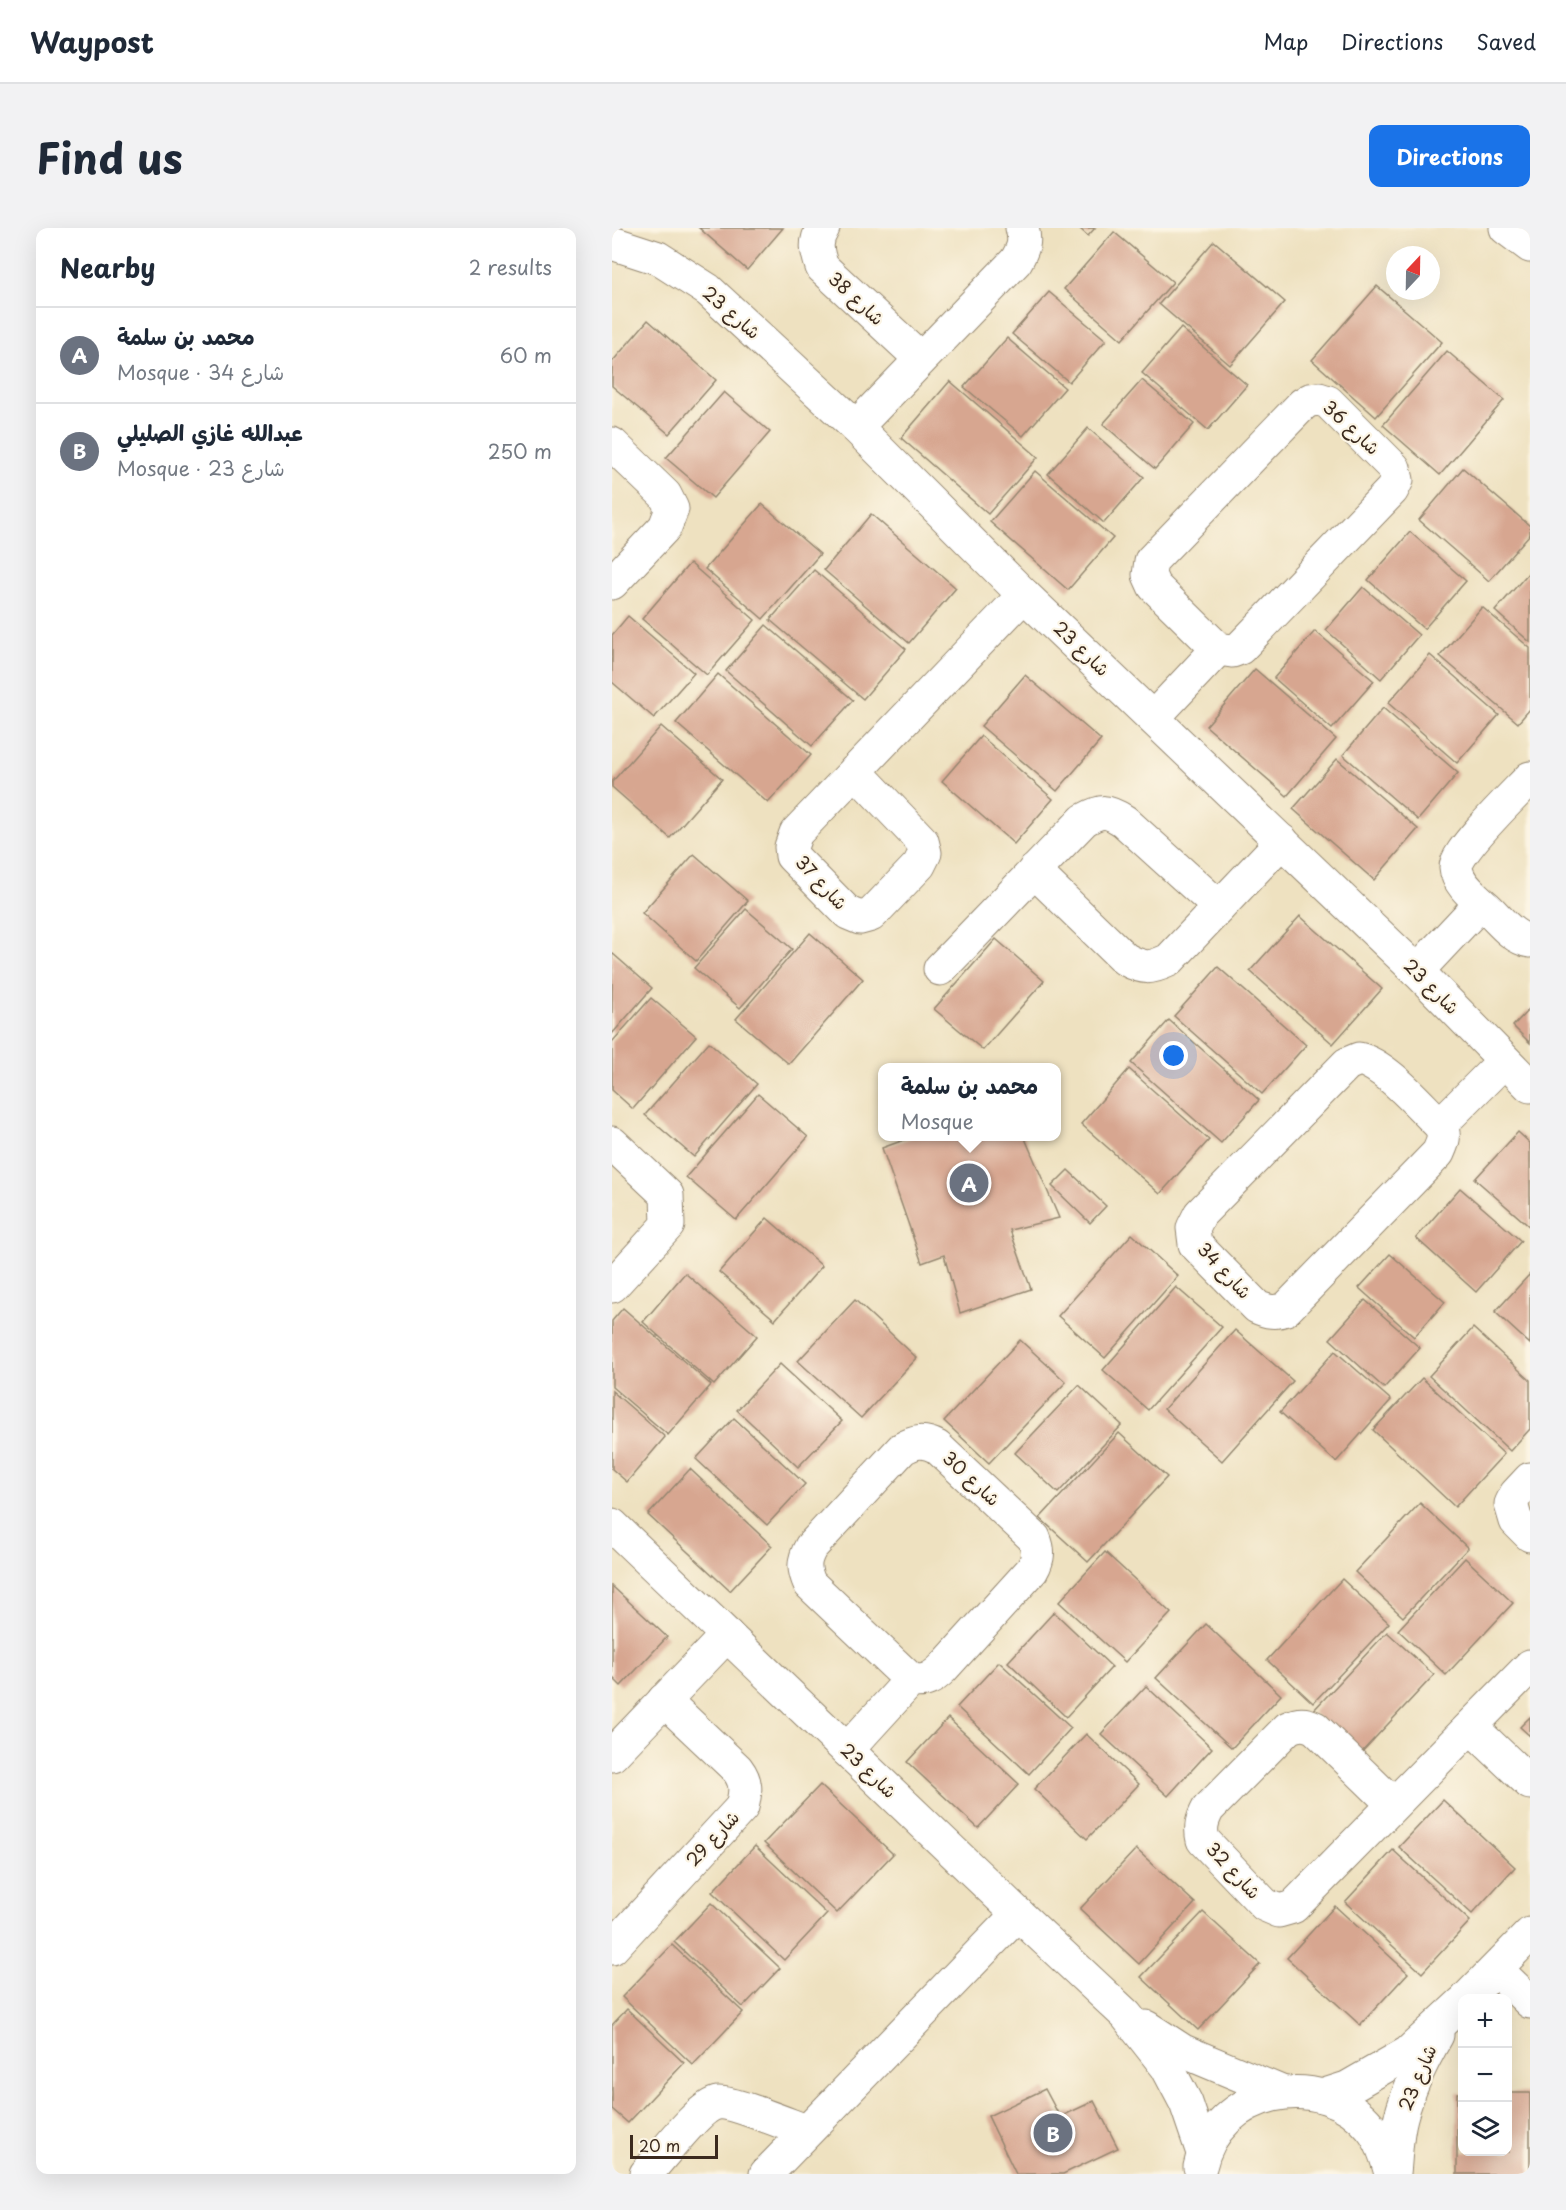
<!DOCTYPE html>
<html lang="en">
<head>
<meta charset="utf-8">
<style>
  :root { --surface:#fff; --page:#f2f2f3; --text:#1f2937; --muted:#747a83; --line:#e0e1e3; --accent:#1a73e8 }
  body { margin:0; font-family:"Playpen Sans","Playpen Sans Arabic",sans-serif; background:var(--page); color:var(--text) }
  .controls { position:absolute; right:18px; bottom:18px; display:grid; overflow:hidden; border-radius:12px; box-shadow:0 6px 24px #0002 }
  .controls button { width:54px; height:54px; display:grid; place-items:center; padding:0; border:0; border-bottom:2px solid var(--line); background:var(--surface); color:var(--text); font:30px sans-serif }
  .compass { position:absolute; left:774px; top:18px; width:54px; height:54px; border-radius:50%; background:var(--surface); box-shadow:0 6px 24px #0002; rotate:22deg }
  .scale { position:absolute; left:18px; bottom:15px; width:88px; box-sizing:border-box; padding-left:6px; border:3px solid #3b2a1e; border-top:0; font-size:16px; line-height:21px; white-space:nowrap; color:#3b2a1e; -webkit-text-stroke:4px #fcf5e5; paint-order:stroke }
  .you { position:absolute; left:562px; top:828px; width:21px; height:21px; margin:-15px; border:4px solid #fff; border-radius:50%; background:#1a73e8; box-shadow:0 0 0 9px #1a73e833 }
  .badge { display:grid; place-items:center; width:39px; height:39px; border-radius:50%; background:var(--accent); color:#fff; font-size:20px; font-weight:700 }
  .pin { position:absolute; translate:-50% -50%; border:3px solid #fff; box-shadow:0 2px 6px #0006 }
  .popup { position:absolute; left:266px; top:835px; width:183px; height:78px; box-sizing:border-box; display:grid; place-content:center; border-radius:12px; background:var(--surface); filter:drop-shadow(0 2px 4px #0005); font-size:20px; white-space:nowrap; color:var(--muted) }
  .popup b { font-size:22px; color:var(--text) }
  .popup::after { content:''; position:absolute; left:50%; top:100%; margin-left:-12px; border:12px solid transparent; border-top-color:var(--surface) }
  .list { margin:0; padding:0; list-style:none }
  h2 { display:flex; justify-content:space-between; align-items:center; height:78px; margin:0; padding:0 24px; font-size:26px }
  h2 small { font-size:20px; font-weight:400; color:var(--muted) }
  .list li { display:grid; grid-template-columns:39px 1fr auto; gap:18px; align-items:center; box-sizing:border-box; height:96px; padding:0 24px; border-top:2px solid var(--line) }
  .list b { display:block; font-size:22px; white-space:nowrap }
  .list p { margin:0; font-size:20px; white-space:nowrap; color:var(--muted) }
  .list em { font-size:20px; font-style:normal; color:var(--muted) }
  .icon { flex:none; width:33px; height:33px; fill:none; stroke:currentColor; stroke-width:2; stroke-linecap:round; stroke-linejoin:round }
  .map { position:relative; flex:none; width:918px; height:1946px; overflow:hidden; border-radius:12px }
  header { display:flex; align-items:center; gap:36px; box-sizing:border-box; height:84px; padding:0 30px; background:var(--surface); border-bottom:2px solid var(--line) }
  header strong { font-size:28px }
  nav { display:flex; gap:33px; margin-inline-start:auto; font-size:21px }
  .intro { display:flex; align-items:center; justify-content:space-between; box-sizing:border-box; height:144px; padding:0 36px }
  h1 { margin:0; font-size:42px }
  .button { padding:15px 27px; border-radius:12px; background:var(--accent); color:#fff; font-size:21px; font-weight:700 }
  main { display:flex; gap:36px; padding:0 36px }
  aside { flex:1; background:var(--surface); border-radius:12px; box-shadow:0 6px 24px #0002 }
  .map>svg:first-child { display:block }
  .building { fill:#d7a690 }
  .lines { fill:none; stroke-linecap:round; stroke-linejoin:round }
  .minor-casing { stroke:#94866f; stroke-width:35 }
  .minor { stroke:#fff; stroke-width:33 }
  .labels { text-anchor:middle; stroke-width:4.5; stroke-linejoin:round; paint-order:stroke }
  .street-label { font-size:18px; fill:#3b2a1e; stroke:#fcf5e5 }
</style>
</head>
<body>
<header>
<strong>Waypost</strong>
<nav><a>Map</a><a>Directions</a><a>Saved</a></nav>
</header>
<div class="intro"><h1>Find us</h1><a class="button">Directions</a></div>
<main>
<aside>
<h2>Nearby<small>2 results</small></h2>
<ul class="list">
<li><span class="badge" style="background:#6b7280">A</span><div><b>محمد بن سلمة</b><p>Mosque · شارع 34</p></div><em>60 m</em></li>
<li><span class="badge" style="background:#6b7280">B</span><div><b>عبدالله غازي الصليلي</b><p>Mosque · شارع 23</p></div><em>250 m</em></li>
</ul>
</aside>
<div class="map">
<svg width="918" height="1946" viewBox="0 0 918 1946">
  <rect width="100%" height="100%" fill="#fcf5e5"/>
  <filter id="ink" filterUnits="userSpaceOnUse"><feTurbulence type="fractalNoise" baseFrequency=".0167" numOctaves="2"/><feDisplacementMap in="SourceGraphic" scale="12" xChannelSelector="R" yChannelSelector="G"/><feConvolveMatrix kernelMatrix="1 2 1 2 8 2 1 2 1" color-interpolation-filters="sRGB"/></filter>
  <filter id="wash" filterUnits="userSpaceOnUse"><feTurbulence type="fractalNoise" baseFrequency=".008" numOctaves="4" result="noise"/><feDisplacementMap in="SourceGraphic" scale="24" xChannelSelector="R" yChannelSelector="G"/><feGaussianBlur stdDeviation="1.35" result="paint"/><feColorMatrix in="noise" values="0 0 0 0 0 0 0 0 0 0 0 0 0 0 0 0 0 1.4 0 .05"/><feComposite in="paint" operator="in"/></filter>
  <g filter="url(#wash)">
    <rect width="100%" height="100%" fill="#eee1c0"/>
    <g id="blocks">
      <g class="building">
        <polygon points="87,0 171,0 135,42"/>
        <polygon points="467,0 483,0 476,8"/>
        <polygon points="502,4 561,54 510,112 452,61"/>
        <polygon points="602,13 673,74 618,137 547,76"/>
        <polygon points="765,58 830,114 764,189 700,132"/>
        <polygon points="437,64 494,112 457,154 400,106"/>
        <polygon points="36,92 104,152 57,206 0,158 0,134"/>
        <polygon points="569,100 635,157 596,202 530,145"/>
        <polygon points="395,110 453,160 411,208 352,159"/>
        <polygon points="835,123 892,172 828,247 771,197"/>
        <polygon points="530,152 582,196 543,241 491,196"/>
        <polygon points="338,153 426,229 376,286 289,210"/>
        <polygon points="112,164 158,204 101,270 54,230"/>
        <polygon points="476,200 532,249 492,295 436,246"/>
        <polygon points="851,240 918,298 918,306 877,353 807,292"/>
        <polygon points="423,243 501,310 456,362 378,294"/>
        <polygon points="150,276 208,326 151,391 93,341"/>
        <polygon points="259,286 344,360 297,415 212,342"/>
        <polygon points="798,304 854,353 812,401 756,352"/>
        <polygon points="78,335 143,392 95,447 30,391"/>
        <polygon points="202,342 294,421 251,471 158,392"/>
        <polygon points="918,343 918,414 883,383"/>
        <polygon points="751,359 807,407 769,451 714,402"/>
        <polygon points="870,379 918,420 918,481 906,495 828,428"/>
        <polygon points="16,388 82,445 42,490 0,454 0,407"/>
        <polygon points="154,397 241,472 200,518 114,443"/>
        <polygon points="703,403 762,453 720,501 662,450"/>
        <polygon points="818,427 887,487 845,535 776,475"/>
        <polygon points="643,441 724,511 675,568 594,498"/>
        <polygon points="106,446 199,527 156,575 64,495"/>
        <polygon points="413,447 489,512 445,563 369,498"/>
        <polygon points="771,480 846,545 806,592 731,527"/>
        <polygon points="49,498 110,551 58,610 0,559 0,554"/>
        <polygon points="369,508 441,571 402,616 330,553"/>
        <polygon points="725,531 806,601 762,652 681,581"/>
        <polygon points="82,626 136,673 84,733 30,685"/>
        <polygon points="134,681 180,721 128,780 82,740"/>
        <polygon points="688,688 770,761 721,816 638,743"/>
        <polygon points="198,705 251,751 177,836 124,791"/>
        <polygon points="384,711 432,753 371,822 322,781"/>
        <polygon points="0,725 40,760 0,806"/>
        <polygon points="606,739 694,817 650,866 562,788"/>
        <polygon points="39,770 84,808 21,881 0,862 0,814"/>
        <polygon points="918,780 918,815 901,798"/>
        <polygon points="557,792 647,872 609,915 519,835"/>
        <polygon points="97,814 145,856 82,929 33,887"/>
        <polygon points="517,841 597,912 548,966 469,896"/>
        <polygon points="146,866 196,909 124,992 74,949"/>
        <polygon points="906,904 918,915 918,999 863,951"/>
        <polygon points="303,908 412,908 447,990 398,1002 419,1061 348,1085 332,1027 310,1035 270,920"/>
        <polygon points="456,942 494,978 478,995 440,958"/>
        <polygon points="848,960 909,1013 864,1064 804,1010"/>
        <polygon points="155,990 210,1038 163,1092 107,1044"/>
        <polygon points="520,1006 566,1048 493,1130 446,1088"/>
        <polygon points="778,1026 833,1074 802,1109 747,1060"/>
        <polygon points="73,1045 145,1108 102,1157 31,1094"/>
        <polygon points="918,1046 918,1116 883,1084"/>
        <polygon points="564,1059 610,1099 536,1182 491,1142"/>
        <polygon points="243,1072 305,1130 249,1190 186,1133"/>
        <polygon points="753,1072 808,1120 772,1160 718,1111"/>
        <polygon points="11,1080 99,1157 56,1207 0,1159 0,1093"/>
        <polygon points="861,1100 918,1152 918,1201 898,1223 817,1148"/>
        <polygon points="623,1102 681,1153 610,1233 552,1181"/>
        <polygon points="408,1112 454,1154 377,1235 332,1193"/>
        <polygon points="723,1123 779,1172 724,1234 668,1184"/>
        <polygon points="168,1136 230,1193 186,1239 125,1182"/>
        <polygon points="810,1150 892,1226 843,1279 761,1202"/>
        <polygon points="467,1157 510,1197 446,1265 403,1225"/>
        <polygon points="0,1163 53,1209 15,1254 0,1241"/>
        <polygon points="122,1190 193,1256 155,1297 84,1231"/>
        <polygon points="507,1205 555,1249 476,1334 428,1290"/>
        <polygon points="78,1241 160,1318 118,1363 36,1287"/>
        <polygon points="808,1275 856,1320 791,1389 743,1344"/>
        <polygon points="493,1324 559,1385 513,1434 447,1374"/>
        <polygon points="853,1330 901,1375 834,1447 786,1402"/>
        <polygon points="730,1351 777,1395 701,1475 655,1432"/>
        <polygon points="0,1358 55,1409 9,1458 0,1449"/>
        <polygon points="442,1384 500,1439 454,1489 396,1434"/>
        <polygon points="594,1396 669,1467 620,1520 544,1450"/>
        <polygon points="775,1404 822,1447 747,1527 700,1484"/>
        <polygon points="387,1434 459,1500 417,1546 345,1479"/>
        <polygon points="534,1458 600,1520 556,1568 489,1506"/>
        <polygon points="918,1489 918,1508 908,1499"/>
        <polygon points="336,1490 407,1556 366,1600 295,1534"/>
        <polygon points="474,1506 527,1556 475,1611 422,1561"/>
        <polygon points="208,1557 281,1626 225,1685 152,1615"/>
        <polygon points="831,1572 903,1639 860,1686 787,1619"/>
        <polygon points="143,1618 215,1686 172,1732 100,1664"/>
        <polygon points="524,1621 583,1675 527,1736 468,1681"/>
        <polygon points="781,1622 858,1693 810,1745 733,1674"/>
        <polygon points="99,1675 168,1740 131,1779 62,1714"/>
        <polygon points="723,1678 796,1745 748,1797 675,1730"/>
        <polygon points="591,1684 648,1736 586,1802 529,1749"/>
        <polygon points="60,1717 131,1784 81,1837 10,1769"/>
        <polygon points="15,1781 72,1835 16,1895 0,1881 0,1797"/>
        <polygon points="433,1861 448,1889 482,1873 506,1920 451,1946 404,1946 376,1888"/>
        <polygon points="845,1865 850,1865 850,1924 896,1924 896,1865 918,1865 918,1946 845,1946"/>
      </g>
    </g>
  </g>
  <g filter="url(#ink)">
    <use href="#blocks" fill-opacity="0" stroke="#94866f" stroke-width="1.5"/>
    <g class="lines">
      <defs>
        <g id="minor">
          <path d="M211 0C202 14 205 24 210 39L309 131"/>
          <polyline points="894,0 918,18"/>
          <polyline points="0,15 46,30 96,62 244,199 412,367 805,743 918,858"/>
          <polygon points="707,171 716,174 782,240 785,252 780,262 628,420 620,423 606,421 542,358 537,347 539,333 691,176 698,172"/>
          <path d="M244 199 404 33C411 21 414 14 410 0"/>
          <polyline points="0,216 53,267 60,281 53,299 0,355"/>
          <polyline points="541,490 606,421"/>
          <polyline points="243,543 310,613 313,625 307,637 259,687 248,690 236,685 180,628 179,619 184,605 412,367"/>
          <path d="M918 550C904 565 844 623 844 639 845 656 863 669 874 679 887 691 900 710 918 713"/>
          <path d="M422 643 513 731C532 741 538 741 557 732L670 613"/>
          <path d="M328 741 472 592C490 582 495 582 512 593L607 679"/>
          <polyline points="805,743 869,675"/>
          <path d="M747 831C774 837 808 878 828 897 834 908 831 914 826 925L674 1081C663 1085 656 1084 645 1079L583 1016 581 1000 588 986 735 836Z"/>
          <polyline points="828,897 892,833"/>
          <polyline points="0,915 55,967 56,997 0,1058"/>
          <polyline points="918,1251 904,1266 899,1276 904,1293 918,1307"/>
          <polyline points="0,1297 406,1686 514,1787 555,1839 574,1875 591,1925"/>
          <polyline points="859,1499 918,1555"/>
          <path d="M235 1522 299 1452C313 1455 321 1450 331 1440L420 1342C427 1330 427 1322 422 1310L325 1219C312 1212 303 1213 290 1221L199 1319C191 1333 191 1341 198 1356L299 1452"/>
          <polyline points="0,1527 115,1407"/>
          <path d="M781 1576 703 1500C693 1495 687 1495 676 1500L596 1581C590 1592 588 1600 591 1612L653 1677 667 1683 681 1679 918 1438"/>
          <path d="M0 1720 130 1579C134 1563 135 1554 125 1541L52 1472"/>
          <polyline points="885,1742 918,1774"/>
          <polyline points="855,1770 918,1706"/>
          <polyline points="534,1799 571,1823 669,1864"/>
          <polyline points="710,1868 735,1860 796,1825 850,1775"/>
          <path d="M588 1939C605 1861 709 1838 759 1900 770 1913 775 1930 779 1946"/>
          <path d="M782 1945C784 1927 784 1907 789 1889 797 1859 810 1833 825 1807"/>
          <path d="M34 1946C48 1931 88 1877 106 1875 119 1873 177 1897 194 1903"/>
          <polyline points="154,1946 406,1686"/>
        </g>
      </defs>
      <use href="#minor" class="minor-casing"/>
      <use href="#minor" class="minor"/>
    </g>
  </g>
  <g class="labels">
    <g class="street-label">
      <text transform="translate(244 71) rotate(43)" y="6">شارع 38</text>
      <text transform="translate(119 85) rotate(41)" y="6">شارع 23</text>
      <text transform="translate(739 200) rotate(43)" y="6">شارع 36</text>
      <text transform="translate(469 421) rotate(44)" y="6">شارع 23</text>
      <text transform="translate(209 655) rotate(47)" y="6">شارع 37</text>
      <text transform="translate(819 759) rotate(45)" y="6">شارع 23</text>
      <text transform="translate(612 1043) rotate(47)" y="6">شارع 34</text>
      <text transform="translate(359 1251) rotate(43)" y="6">شارع 30</text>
      <text transform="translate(256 1543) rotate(44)" y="6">شارع 23</text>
      <text transform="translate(101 1611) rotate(-47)" y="6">شارع 29</text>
      <text transform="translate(621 1643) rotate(47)" y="6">شارع 32</text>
      <text transform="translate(806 1850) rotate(-67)" y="6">شارع 23</text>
    </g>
  </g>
</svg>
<div class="controls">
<button>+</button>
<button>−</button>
<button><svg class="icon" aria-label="layers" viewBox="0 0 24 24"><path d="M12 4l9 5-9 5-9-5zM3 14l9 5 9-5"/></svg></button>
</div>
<svg class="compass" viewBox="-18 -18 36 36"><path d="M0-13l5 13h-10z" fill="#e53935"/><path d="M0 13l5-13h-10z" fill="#747a83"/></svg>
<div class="scale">20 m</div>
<div class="you"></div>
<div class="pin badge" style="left:357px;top:955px;background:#6b7280">A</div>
<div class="popup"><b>محمد بن سلمة</b>Mosque</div>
<div class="pin badge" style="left:441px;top:1905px;background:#6b7280">B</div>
</div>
</main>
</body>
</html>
